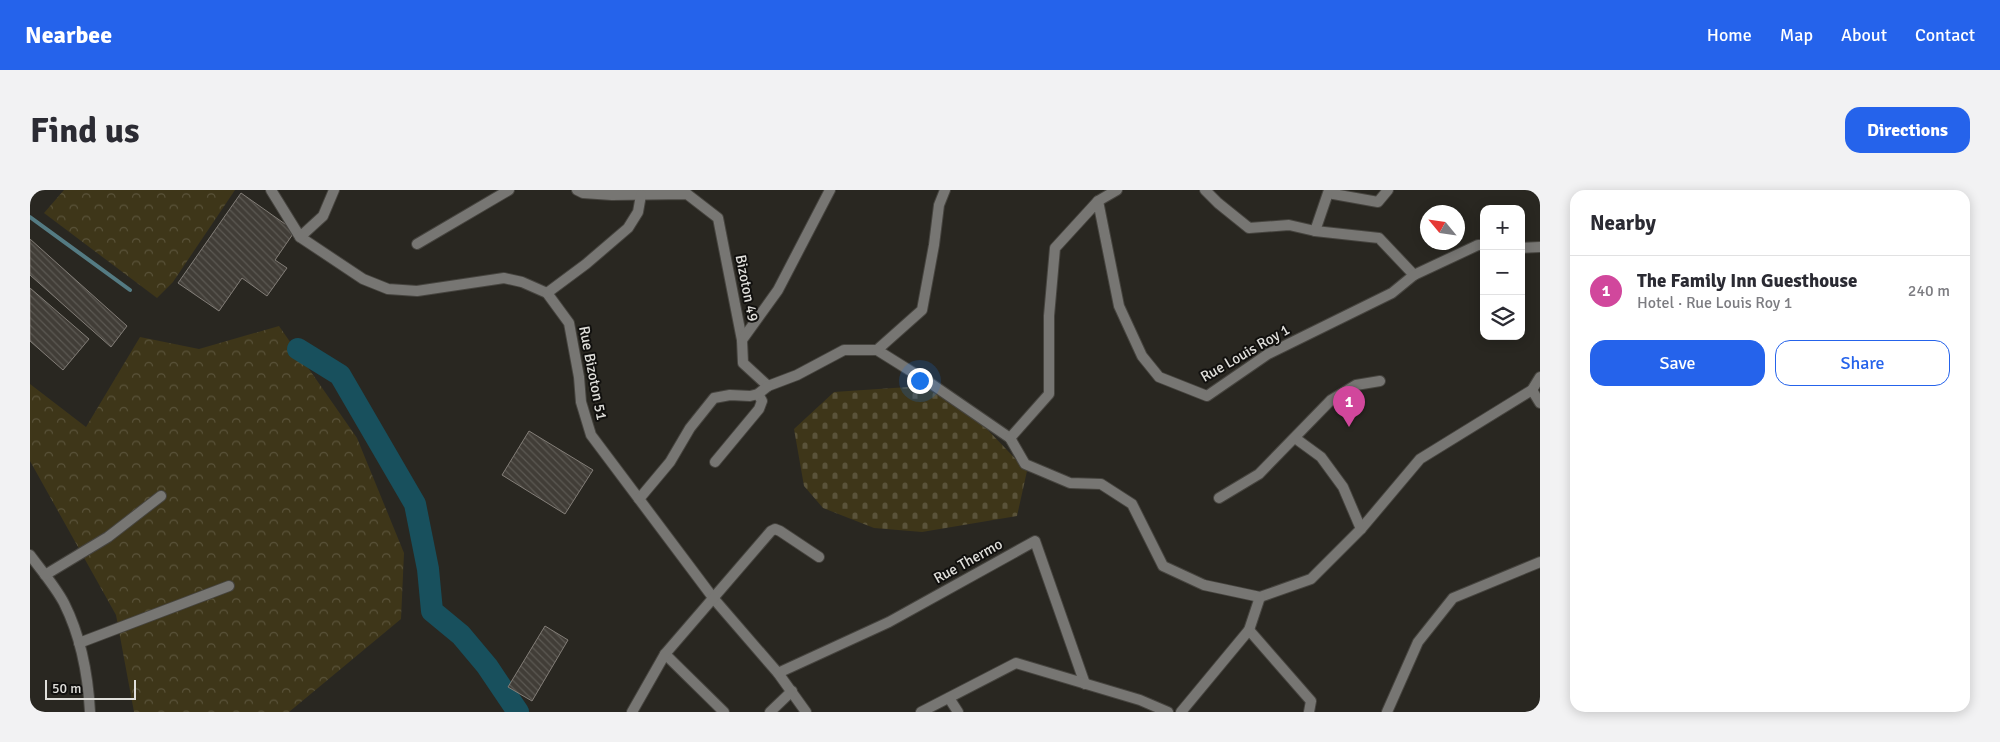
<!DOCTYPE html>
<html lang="en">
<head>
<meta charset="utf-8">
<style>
  :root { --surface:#fff; --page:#f2f2f3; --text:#2b2b33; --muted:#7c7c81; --line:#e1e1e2; --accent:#2563eb }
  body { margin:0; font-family:Signika,sans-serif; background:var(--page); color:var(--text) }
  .controls { position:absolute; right:15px; top:15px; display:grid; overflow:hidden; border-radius:10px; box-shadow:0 2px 12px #0003 }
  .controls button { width:45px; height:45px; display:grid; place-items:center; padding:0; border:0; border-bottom:1px solid var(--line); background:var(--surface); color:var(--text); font:25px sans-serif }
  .compass { position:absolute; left:1390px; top:15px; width:45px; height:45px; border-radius:50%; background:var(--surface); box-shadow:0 2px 12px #0003; rotate:299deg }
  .scale { position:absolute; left:15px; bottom:12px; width:91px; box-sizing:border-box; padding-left:5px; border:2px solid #e0dfdb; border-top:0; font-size:14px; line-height:18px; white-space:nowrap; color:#e0dfdb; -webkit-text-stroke:4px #11100e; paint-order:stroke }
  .you { position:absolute; left:889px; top:190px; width:18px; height:18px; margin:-12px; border:4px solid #fff; border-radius:50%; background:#1a73e8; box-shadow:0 0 0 8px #1a73e833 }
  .badge { display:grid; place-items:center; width:32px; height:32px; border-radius:50%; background:var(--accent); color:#fff; font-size:16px; font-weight:700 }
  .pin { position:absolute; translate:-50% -41px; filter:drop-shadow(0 1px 2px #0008) }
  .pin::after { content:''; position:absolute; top:26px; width:18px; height:15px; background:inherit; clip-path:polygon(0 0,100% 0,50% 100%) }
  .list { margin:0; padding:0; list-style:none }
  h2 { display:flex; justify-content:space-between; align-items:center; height:65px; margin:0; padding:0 20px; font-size:21px }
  h2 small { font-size:16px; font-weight:400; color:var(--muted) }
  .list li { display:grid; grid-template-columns:32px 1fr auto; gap:15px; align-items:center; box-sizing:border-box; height:70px; padding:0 20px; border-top:1px solid var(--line) }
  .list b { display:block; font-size:19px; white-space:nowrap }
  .list p { margin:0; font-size:16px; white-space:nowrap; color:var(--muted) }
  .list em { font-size:16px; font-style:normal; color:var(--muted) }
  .actions { display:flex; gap:10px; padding:15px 20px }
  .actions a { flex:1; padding:11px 0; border:1px solid var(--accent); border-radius:15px; text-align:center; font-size:18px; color:var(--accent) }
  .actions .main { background:var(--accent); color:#fff }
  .icon { flex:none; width:28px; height:28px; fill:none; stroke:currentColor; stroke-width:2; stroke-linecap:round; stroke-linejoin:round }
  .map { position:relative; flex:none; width:1510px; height:522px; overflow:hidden; border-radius:15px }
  header { display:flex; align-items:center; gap:30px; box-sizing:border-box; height:70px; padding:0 25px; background:var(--accent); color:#fff }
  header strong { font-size:24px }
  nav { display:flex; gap:28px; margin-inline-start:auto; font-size:18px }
  .intro { display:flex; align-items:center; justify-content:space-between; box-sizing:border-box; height:120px; padding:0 30px }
  h1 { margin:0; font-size:35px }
  .button { padding:12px 22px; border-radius:15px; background:var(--accent); color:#fff; font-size:18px; font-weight:700 }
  main { display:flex; gap:30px; padding:0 30px }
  aside { flex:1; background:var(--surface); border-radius:15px; box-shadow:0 2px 12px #0003 }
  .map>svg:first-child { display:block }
  .forest { fill:url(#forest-crowns) }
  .cemetery { fill:url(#cemetery-stones) }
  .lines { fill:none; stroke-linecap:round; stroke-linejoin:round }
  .stream { stroke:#547b83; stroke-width:4 }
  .river { stroke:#18505d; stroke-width:22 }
  .building { fill:url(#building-back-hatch); stroke:#837e78 }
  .street-casing { stroke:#46443f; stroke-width:12 }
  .street { stroke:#777673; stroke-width:10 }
  .labels { text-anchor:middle; stroke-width:4; stroke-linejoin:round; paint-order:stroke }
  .street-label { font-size:15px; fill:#e0dfdb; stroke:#11100e }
</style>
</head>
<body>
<header>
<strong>Nearbee</strong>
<nav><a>Home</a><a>Map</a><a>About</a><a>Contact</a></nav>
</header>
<div class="intro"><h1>Find us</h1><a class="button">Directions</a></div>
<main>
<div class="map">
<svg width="1510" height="522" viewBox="0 0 1510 522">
  <defs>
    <pattern id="forest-crowns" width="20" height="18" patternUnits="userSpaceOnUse" patternTransform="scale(1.25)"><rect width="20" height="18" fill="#3e3619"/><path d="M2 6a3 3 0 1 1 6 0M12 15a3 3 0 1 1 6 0" fill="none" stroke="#5a533a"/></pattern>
    <pattern id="cemetery-stones" width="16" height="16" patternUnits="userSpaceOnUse" patternTransform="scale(1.25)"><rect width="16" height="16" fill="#3e3619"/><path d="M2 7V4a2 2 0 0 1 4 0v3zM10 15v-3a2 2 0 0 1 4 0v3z" fill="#5a533a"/></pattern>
    <pattern id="building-back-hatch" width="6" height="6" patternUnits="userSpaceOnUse" patternTransform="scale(1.25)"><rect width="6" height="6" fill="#413d37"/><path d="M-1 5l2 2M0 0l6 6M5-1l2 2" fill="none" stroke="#5c5953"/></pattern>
  </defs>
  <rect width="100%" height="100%" fill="#292721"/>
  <g class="forest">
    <polygon points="34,0 205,0 143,92 127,108 14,23"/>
    <polygon points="249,136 327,248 374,363 371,429 259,522 104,522 86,425 0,271 0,194 56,237 110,147 169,159"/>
  </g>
  <polygon class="cemetery" points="901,186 931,212 997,281 987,326 892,342 844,338 793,318 774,296 764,239 804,202 878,197"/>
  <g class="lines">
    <polyline class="stream" points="0,27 100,100"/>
    <polyline class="river" points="268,159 310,185 385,314 398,379 402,421 431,445 457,476 488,522"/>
  </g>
  <g class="building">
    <polygon points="211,3 265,41 245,70 257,78 237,106 212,88 189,121 148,93"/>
    <polygon points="0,49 97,136 81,157 0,85"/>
    <polygon points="0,98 59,149 33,180 0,151"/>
    <polygon points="499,241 563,280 535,324 472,285"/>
    <polygon points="515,436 538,450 502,511 478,497"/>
  </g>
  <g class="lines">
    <defs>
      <g id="street">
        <polyline points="241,0 270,47 333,89 358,99 387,101 474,88 492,92 517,103 539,133 549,187 551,212 561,245 684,409 748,483 776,522"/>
        <polyline points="547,0 553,3 582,5 657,4 688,28 712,150 713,173 738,196 767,185 814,160 847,160"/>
        <polyline points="1175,0 1188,13 1219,38 1259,35 1285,41 1349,48 1384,85"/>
        <polyline points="1068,11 1087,0"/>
        <polyline points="1285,41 1298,3 1348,12 1358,0"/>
        <polyline points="270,47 293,26 304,0"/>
        <polyline points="387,54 479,0"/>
        <polyline points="1491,58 1510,57"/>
        <polyline points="517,103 556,74 598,38 608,22 611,5"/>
        <polyline points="712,150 748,100 800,0"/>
        <polyline points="847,160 903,195 980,248 995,274 1040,293 1071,294 1102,314 1133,376 1174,395 1230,407 1281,389 1331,339 1390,269 1502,200 1510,187"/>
        <polyline points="847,160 892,120 904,55 909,15 915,0"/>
        <polyline points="1502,200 1510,213"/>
        <polyline points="980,248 1019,204 1019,126 1025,58 1068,11 1089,116 1112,166 1129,187 1177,206 1238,164 1362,103 1384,85 1448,55 1454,55"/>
        <polyline points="1265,248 1291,267 1313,297 1331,339"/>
        <polyline points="685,272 729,219 732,211 728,204"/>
        <polyline points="1189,308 1229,284 1301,210 1326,195 1350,191"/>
        <polyline points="609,309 640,272 660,238 684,208 700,205 720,206 728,204 738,196"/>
        <path d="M0 365C11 380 25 396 34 413 51 447 58 484 60 522"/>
        <polyline points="15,385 78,347 131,306"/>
        <polyline points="1219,440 1281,511 1279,522"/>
        <polyline points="49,453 199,396"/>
        <polyline points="635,464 694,522"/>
        <polyline points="748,483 859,432 1005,351 1055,494"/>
        <polyline points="919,508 928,522"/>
        <polyline points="602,522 635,464 741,341 745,339 750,341 789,367"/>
        <polyline points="740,522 762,501"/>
        <polyline points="891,522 986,473 1110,510 1138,522"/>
        <polyline points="1151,522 1219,440 1230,407"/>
        <polyline points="1357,522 1388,452 1423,408 1510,372"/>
      </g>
    </defs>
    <use href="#street" class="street-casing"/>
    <use href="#street" class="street"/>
  </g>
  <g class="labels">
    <g class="street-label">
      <text transform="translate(717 98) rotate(79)" y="5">Bizoton 49</text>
      <text transform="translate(1215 163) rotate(-30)" y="5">Rue Louis Roy 1</text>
      <text transform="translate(563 183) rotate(79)" y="5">Rue Bizoton 51</text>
      <text transform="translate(938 371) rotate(-29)" y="5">Rue Thermo</text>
    </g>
  </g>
</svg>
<div class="controls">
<button>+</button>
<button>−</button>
<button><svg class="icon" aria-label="layers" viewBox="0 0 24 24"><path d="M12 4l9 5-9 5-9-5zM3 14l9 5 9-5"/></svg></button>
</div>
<svg class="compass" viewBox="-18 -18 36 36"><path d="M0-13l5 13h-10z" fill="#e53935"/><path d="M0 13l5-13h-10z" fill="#7c7c81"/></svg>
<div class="scale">50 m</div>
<div class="you"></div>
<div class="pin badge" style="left:1319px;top:237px;background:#d1479c">1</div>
</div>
<aside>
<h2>Nearby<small></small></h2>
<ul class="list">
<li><span class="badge" style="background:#d1479c">1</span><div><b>The Family Inn Guesthouse</b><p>Hotel · Rue Louis Roy 1</p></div><em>240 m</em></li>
</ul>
<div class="actions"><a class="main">Save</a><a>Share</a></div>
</aside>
</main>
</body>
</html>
